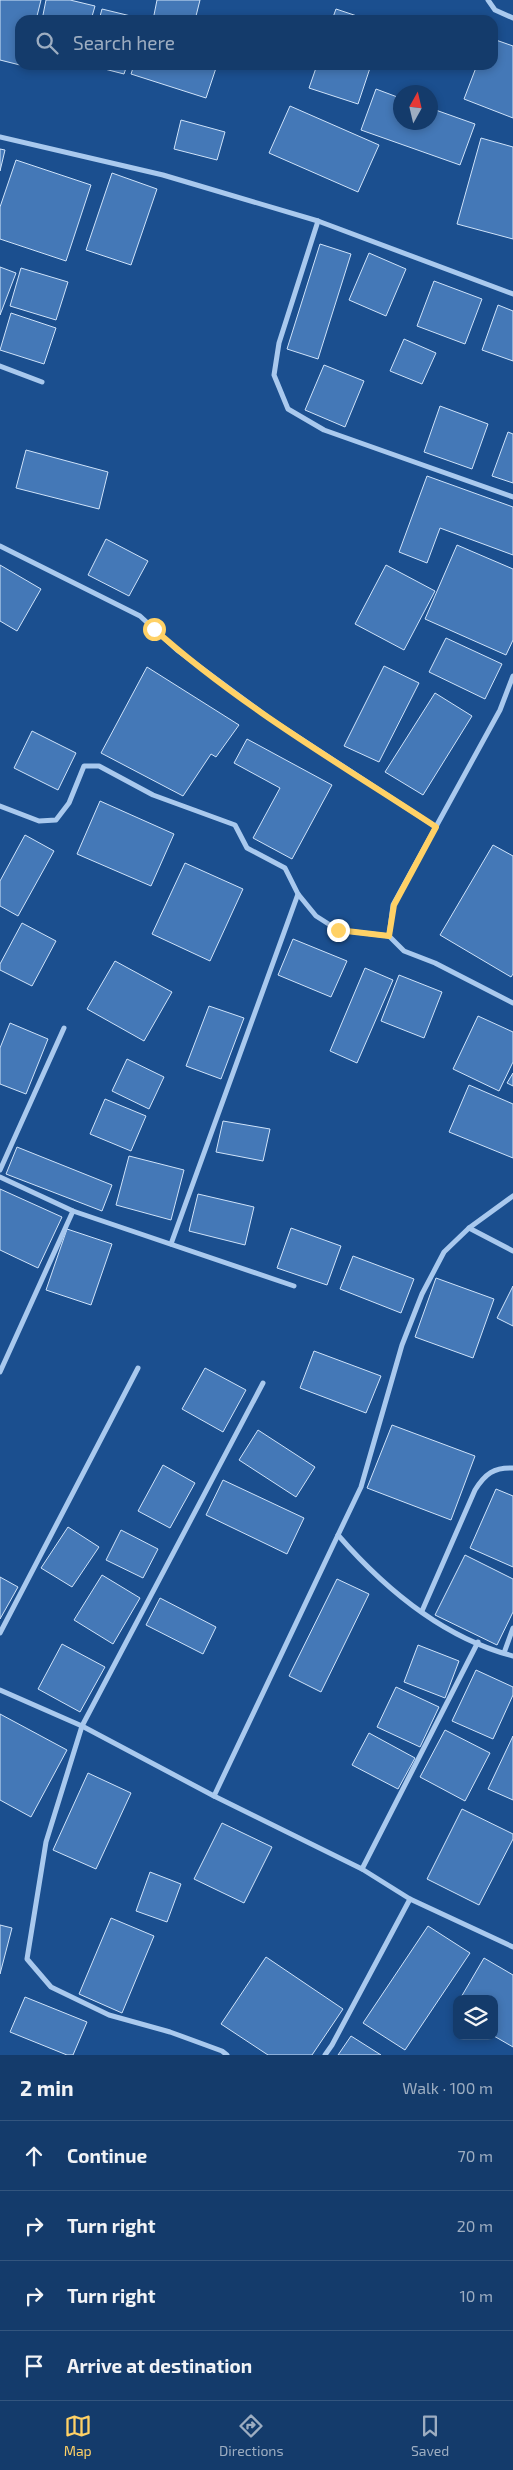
<!DOCTYPE html>
<html lang="en">
<head>
<meta charset="utf-8">
<style>
  :root { --surface:#143b6b; --page:#214673; --text:#f1f3f6; --muted:#9dadc1; --line:#33557e; --accent:#ffd166 }
  body { margin:0; font-family:"Exo 2",sans-serif; background:var(--page); color:var(--text) }
  .controls { position:absolute; right:15px; bottom:15px; display:grid; overflow:hidden; border-radius:10px; box-shadow:0 2px 8px #0003 }
  .controls button { width:45px; height:45px; display:grid; place-items:center; padding:0; border:0; border-bottom:1px solid var(--line); background:var(--surface); color:var(--text); font:25px sans-serif }
  .compass { position:absolute; left:393px; top:85px; width:45px; height:45px; border-radius:50%; background:var(--surface); box-shadow:0 2px 8px #0003; rotate:8deg }
  .stop { position:absolute; width:15px; height:15px; margin:-11px; border:4px solid #ffd166; border-radius:50%; background:#fff }
  .stop.end { background:#ffd166; border-color:#fff; box-shadow:0 1px 5px #0008 }
  .list { margin:0; padding:0; list-style:none }
  h2 { display:flex; justify-content:space-between; align-items:center; height:65px; margin:0; padding:0 20px; font-size:21px }
  h2 small { font-size:16px; font-weight:400; color:var(--muted) }
  .list li { display:grid; grid-template-columns:32px 1fr auto; gap:15px; align-items:center; box-sizing:border-box; height:70px; padding:0 20px; border-top:1px solid var(--line) }
  .list b { display:block; font-size:19px; white-space:nowrap }
  .list em { font-size:16px; font-style:normal; color:var(--muted) }
  .icon { flex:none; width:28px; height:28px; fill:none; stroke:currentColor; stroke-width:2; stroke-linecap:round; stroke-linejoin:round }
  .map { position:relative; flex:none; width:513px; height:2055px; overflow:hidden }
  .search { position:absolute; background:var(--surface); box-shadow:0 2px 8px #0003; left:15px; right:15px; top:15px; height:55px; display:flex; align-items:center; gap:12px; box-sizing:border-box; padding:0 18px; border-radius:15px; color:var(--muted); font-size:19px }
  .sheet { height:345px; background:var(--surface) }
  nav { display:flex; justify-content:space-around; align-items:center; box-sizing:border-box; height:70px; border-top:1px solid var(--line); background:var(--surface); font-size:14px; color:var(--muted) }
  nav a { display:grid; justify-items:center; gap:2px }
  nav .on { color:var(--accent) }
  .map>svg:first-child { display:block }
  .building { fill:#4478b7; stroke:#cfe3fa }
  .lines { fill:none; stroke-linecap:round; stroke-linejoin:round }
  .minor { stroke:#a9c9ee; stroke-width:5 }
  .route { stroke:#ffd166; stroke-width:6 }
</style>
</head>
<body>
<div class="map">
<svg width="513" height="2055" viewBox="0 0 513 2055">
  <rect width="100%" height="100%" fill="#1b4f8f"/>
  <g class="building">
    <polygon points="0,0 41,0 36,20 20,20 20,65 24,66 0,60"/>
    <polygon points="46,0 70,0 95,6 91,20 42,20"/>
    <polygon points="157,0 200,0 195,20 153,20"/>
    <polygon points="102,9 139,18 139,20 99,20"/>
    <polygon points="336,9 369,20 332,20"/>
    <polygon points="493,39 513,46 513,118 464,99 477,65 493,65"/>
    <polygon points="62,65 80,65 79,69"/>
    <polygon points="89,65 127,65 124,74"/>
    <polygon points="134,65 217,65 206,98 131,74"/>
    <polygon points="317,65 371,65 358,104 309,88"/>
    <polygon points="376,89 400,98 400,122 430,122 430,108 475,124 460,165 361,130"/>
    <polygon points="290,106 379,145 358,192 269,153"/>
    <polygon points="181,120 225,132 217,160 174,149"/>
    <polygon points="481,138 513,147 513,239 457,224"/>
    <polygon points="0,149 5,150 0,171"/>
    <polygon points="16,160 91,185 66,261 0,239 0,207"/>
    <polygon points="112,173 157,189 131,265 86,250"/>
    <polygon points="320,244 351,254 318,359 287,349"/>
    <polygon points="369,253 406,269 386,316 349,300"/>
    <polygon points="0,267 16,273 0,315"/>
    <polygon points="21,268 68,282 56,320 10,306"/>
    <polygon points="434,281 482,299 465,344 417,326"/>
    <polygon points="498,305 513,311 513,361 482,350"/>
    <polygon points="11,313 56,328 44,364 0,350"/>
    <polygon points="404,339 436,353 422,384 390,371"/>
    <polygon points="324,365 364,381 345,427 305,410"/>
    <polygon points="440,406 488,424 472,469 424,452"/>
    <polygon points="508,432 513,434 513,483 492,476"/>
    <polygon points="26,450 108,472 99,509 16,488"/>
    <polygon points="427,476 513,507 513,555 440,528 427,563 399,552"/>
    <polygon points="106,539 148,561 129,596 88,575"/>
    <polygon points="457,545 513,569 513,640 506,655 425,619"/>
    <polygon points="0,565 41,589 17,631 0,621"/>
    <polygon points="386,565 435,591 404,650 355,624"/>
    <polygon points="446,638 502,664 485,699 429,672"/>
    <polygon points="384,666 419,683 379,762 344,746"/>
    <polygon points="147,667 239,725 216,757 211,754 183,796 101,753"/>
    <polygon points="435,693 472,716 423,795 385,772"/>
    <polygon points="32,731 76,753 58,790 14,768"/>
    <polygon points="247,739 332,785 292,859 253,838 280,788 234,763"/>
    <polygon points="100,801 174,834 151,886 77,854"/>
    <polygon points="25,835 54,851 18,916 0,906 0,881"/>
    <polygon points="493,845 513,856 513,974 511,977 440,935"/>
    <polygon points="185,863 243,889 210,961 152,934"/>
    <polygon points="22,923 56,941 32,986 0,970 0,964"/>
    <polygon points="293,939 347,961 331,997 278,975"/>
    <polygon points="115,961 172,992 144,1041 87,1009"/>
    <polygon points="365,968 393,980 357,1063 330,1051"/>
    <polygon points="399,975 442,992 424,1038 381,1021"/>
    <polygon points="209,1006 244,1018 221,1079 186,1066"/>
    <polygon points="478,1016 513,1032 513,1062 499,1091 453,1069"/>
    <polygon points="10,1023 48,1039 26,1094 0,1084 0,1048"/>
    <polygon points="127,1059 164,1077 149,1109 112,1091"/>
    <polygon points="513,1073 513,1086 507,1083"/>
    <polygon points="469,1085 513,1104 513,1158 449,1132"/>
    <polygon points="105,1099 146,1116 131,1151 90,1134"/>
    <polygon points="223,1121 270,1129 263,1161 216,1152"/>
    <polygon points="17,1147 112,1185 102,1211 6,1174"/>
    <polygon points="129,1156 184,1170 171,1220 116,1205"/>
    <polygon points="0,1189 62,1217 38,1268 0,1250"/>
    <polygon points="198,1194 254,1207 245,1245 189,1231"/>
    <polygon points="291,1228 341,1246 327,1285 277,1268"/>
    <polygon points="67,1229 112,1244 91,1305 46,1290"/>
    <polygon points="353,1256 414,1279 401,1313 340,1289"/>
    <polygon points="436,1278 494,1299 473,1358 415,1337"/>
    <polygon points="513,1286 513,1326 497,1318"/>
    <polygon points="314,1351 381,1376 366,1413 300,1388"/>
    <polygon points="205,1368 246,1390 223,1432 182,1409"/>
    <polygon points="392,1425 475,1456 451,1520 367,1488"/>
    <polygon points="258,1430 315,1467 296,1497 239,1460"/>
    <polygon points="163,1465 195,1483 170,1528 138,1511"/>
    <polygon points="223,1480 304,1518 287,1554 206,1515"/>
    <polygon points="496,1489 513,1496 513,1567 470,1548"/>
    <polygon points="68,1527 99,1547 72,1587 41,1568"/>
    <polygon points="121,1530 158,1549 143,1578 106,1560"/>
    <polygon points="465,1555 513,1579 513,1612 497,1645 435,1615"/>
    <polygon points="102,1575 140,1598 113,1644 74,1620"/>
    <polygon points="0,1577 18,1587 0,1619"/>
    <polygon points="337,1579 369,1594 321,1692 289,1676"/>
    <polygon points="160,1598 216,1627 203,1654 146,1625"/>
    <polygon points="62,1644 105,1667 80,1712 38,1689"/>
    <polygon points="418,1645 459,1661 445,1698 404,1682"/>
    <polygon points="476,1670 513,1687 513,1695 493,1739 452,1721"/>
    <polygon points="396,1687 439,1707 420,1747 377,1727"/>
    <polygon points="0,1714 67,1750 31,1817 0,1800"/>
    <polygon points="445,1730 490,1753 465,1801 420,1777"/>
    <polygon points="369,1733 415,1758 398,1789 352,1765"/>
    <polygon points="513,1736 513,1800 488,1789"/>
    <polygon points="88,1773 131,1793 96,1869 53,1850"/>
    <polygon points="462,1809 513,1834 513,1839 479,1905 427,1879"/>
    <polygon points="222,1823 272,1847 244,1903 194,1879"/>
    <polygon points="150,1872 181,1884 167,1922 136,1911"/>
    <polygon points="111,1918 154,1936 122,2013 79,1994"/>
    <polygon points="0,1925 12,1928 0,1974"/>
    <polygon points="428,1926 470,1953 405,2050 363,2023"/>
    <polygon points="266,1957 343,2009 312,2055 268,2055 221,2024"/>
    <polygon points="484,1958 513,1975 513,2047 494,2036 494,1999 460,1999"/>
    <polygon points="25,1997 87,2022 73,2055 67,2055 10,2032"/>
    <polygon points="351,2036 381,2055 338,2055"/>
  </g>
  <g class="lines">
    <g class="minor">
      <polyline points="488,0 495,10 513,18"/>
      <polyline points="0,137 163,175 318,221 513,294"/>
      <polyline points="318,221 279,343 274,375 288,409 324,430 513,497"/>
      <polyline points="0,366 42,382"/>
      <polyline points="0,546 140,616 177,650 269,718 436,827"/>
      <polyline points="513,676 500,710 393,905 389,936 404,951 435,963 513,1003"/>
      <polyline points="0,806 39,821 56,820 69,803 84,766 99,766 153,795 235,825 247,848 285,868 298,894 316,916 338,930 389,936"/>
      <polyline points="0,1170 64,1028"/>
      <polyline points="0,1177 73,1211 294,1286"/>
      <path d="M513 1196 469 1228 444 1252 422 1294 402 1345 361 1487 338 1535C384 1588 444 1638 513 1656"/>
      <polyline points="469,1228 513,1251"/>
      <polyline points="171,1244 298,894"/>
      <polyline points="0,1372 73,1211"/>
      <path d="M422 1611 475 1490C485 1474 494 1467 513 1468"/>
      <polyline points="0,1633 138,1368"/>
      <polyline points="504,1653 513,1628"/>
      <polyline points="0,1690 82,1726 214,1796 362,1869 410,1899 513,1947"/>
      <polyline points="214,1796 338,1535"/>
      <polyline points="362,1869 478,1642"/>
      <polyline points="227,2055 222,2051 170,2032 109,2015 51,1987 27,1959 46,1842 82,1726 263,1383"/>
      <polyline points="325,2055 332,2045 410,1899"/>
    </g>
  </g>
  <g class="lines">
    <path class="route" d="M154 629C239 705 340 764 436 827L394 905 389 936 338 930"/>
  </g>
</svg>
<div class="controls">
<button><svg class="icon" aria-label="layers" viewBox="0 0 24 24"><path d="M12 4l9 5-9 5-9-5zM3 14l9 5 9-5"/></svg></button>
</div>
<svg class="compass" viewBox="-18 -18 36 36"><path d="M0-13l5 13h-10z" fill="#e53935"/><path d="M0 13l5-13h-10z" fill="#9dadc1"/></svg>
<div class="stop" style="left:154px;top:629px"></div>
<div class="stop end" style="left:338px;top:930px"></div>
<div class="search"><svg class="icon" aria-label="search" viewBox="0 0 24 24"><circle cx="10" cy="10" r="6"/><path d="M15 15l6 6"/></svg>Search here</div>
</div>
<section class="sheet">
<h2>2 min<small>Walk · 100 m</small></h2>
<ul class="list">
<li><svg class="icon" aria-label="ahead" viewBox="0 0 24 24"><path d="M12 20V5M6 11l6-6 6 6"/></svg><div><b>Continue</b></div><em>70 m</em></li>
<li><svg class="icon" aria-label="right" viewBox="0 0 24 24"><path d="M7 20v-9h11M14 6l5 5-5 5"/></svg><div><b>Turn right</b></div><em>20 m</em></li>
<li><svg class="icon" aria-label="right" viewBox="0 0 24 24"><path d="M7 20v-9h11M14 6l5 5-5 5"/></svg><div><b>Turn right</b></div><em>10 m</em></li>
<li><svg class="icon" aria-label="arrive" viewBox="0 0 24 24"><path d="M6 21V4h12l-3 4 3 4H6"/></svg><div><b>Arrive at destination</b></div></li>
</ul>
</section>
<nav>
<a class="on"><svg class="icon" aria-label="map" viewBox="0 0 24 24"><path d="M3 6l6-2 6 2 6-2v14l-6 2-6-2-6 2zM9 4v14M15 6v14"/></svg>Map</a>
<a><svg class="icon" aria-label="directions" viewBox="0 0 24 24"><path d="M12 3l9 9-9 9-9-9zM9 14v-3h6M13 9l2 2-2 2"/></svg>Directions</a>
<a><svg class="icon" aria-label="saved" viewBox="0 0 24 24"><path d="M7 4h10v16l-5-4-5 4z"/></svg>Saved</a>
</nav>
</body>
</html>
